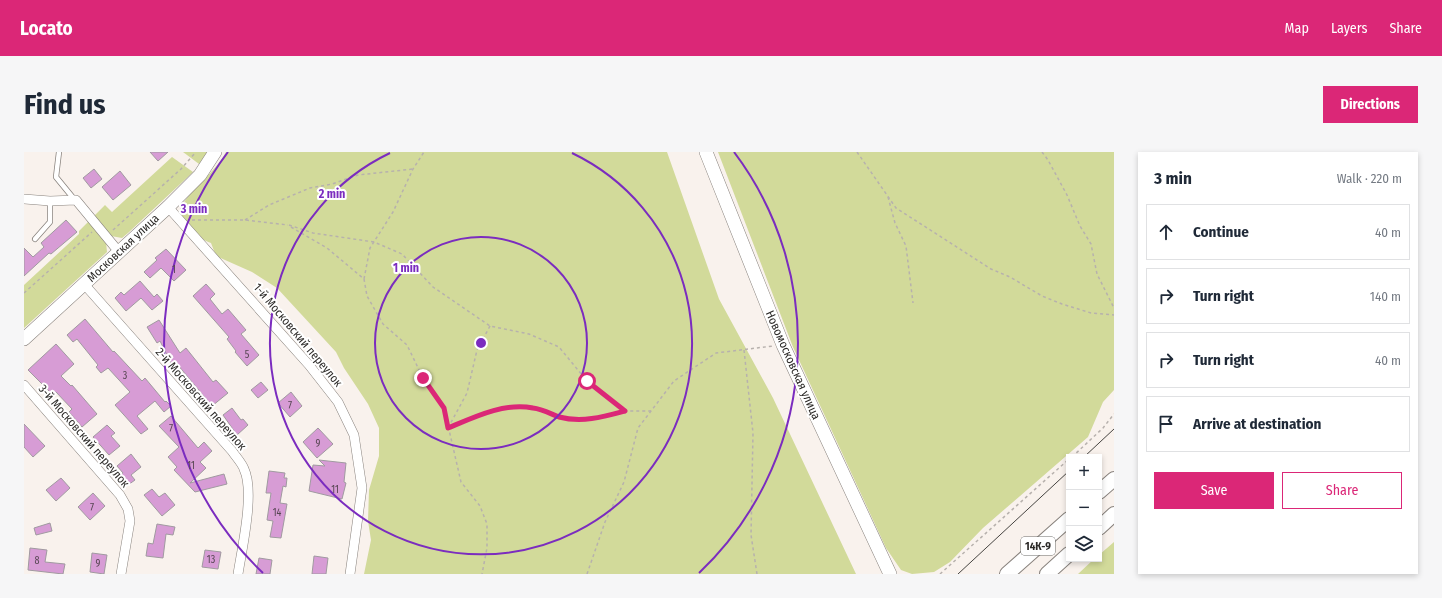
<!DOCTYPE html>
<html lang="en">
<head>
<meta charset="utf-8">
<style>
  :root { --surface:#fff; --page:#f6f6f7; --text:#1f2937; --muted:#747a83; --line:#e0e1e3; --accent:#db2777 }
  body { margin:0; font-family:"Fira Sans Condensed",sans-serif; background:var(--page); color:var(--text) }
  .controls { position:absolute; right:12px; bottom:12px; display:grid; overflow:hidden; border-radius:0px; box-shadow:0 2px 6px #0003 }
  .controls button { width:36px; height:36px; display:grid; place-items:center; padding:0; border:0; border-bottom:1px solid var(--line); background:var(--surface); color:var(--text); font:20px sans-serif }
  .stop { position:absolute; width:12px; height:12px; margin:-9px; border:3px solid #db2777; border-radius:50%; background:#fff }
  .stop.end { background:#db2777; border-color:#fff; box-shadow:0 1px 4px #0008 }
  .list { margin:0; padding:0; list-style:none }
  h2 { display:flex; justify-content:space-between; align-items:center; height:52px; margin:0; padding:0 16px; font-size:17px }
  h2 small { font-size:13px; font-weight:400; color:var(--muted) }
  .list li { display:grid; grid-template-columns:26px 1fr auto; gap:12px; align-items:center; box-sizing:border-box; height:56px; margin:0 8px 8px; padding:0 8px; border:1px solid var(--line); border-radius:0px }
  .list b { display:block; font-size:15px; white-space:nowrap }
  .list em { font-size:13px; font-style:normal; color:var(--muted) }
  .actions { display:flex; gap:8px; padding:12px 16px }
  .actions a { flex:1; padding:9px 0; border:1px solid var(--accent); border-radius:0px; text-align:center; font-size:14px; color:var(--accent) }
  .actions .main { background:var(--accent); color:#fff }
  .icon { flex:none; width:22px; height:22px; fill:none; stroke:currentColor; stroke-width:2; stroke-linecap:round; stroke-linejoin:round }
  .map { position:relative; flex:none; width:1090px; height:422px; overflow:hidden; border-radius:0px }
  header { display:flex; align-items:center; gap:24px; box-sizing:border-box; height:56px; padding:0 20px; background:var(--accent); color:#fff }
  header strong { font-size:19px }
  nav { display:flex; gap:22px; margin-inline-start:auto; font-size:14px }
  .intro { display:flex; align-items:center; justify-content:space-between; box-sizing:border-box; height:96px; padding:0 24px }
  h1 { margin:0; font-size:28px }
  .button { padding:10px 18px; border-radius:0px; background:var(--accent); color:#fff; font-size:14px; font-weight:700 }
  main { display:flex; gap:24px; padding:0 24px }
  aside { flex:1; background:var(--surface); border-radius:0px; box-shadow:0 2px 6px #0003 }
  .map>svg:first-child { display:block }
  .green { fill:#d2da9a }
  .building { fill:#d79cd5; stroke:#a09aa0 }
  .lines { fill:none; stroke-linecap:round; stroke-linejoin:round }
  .lane-casing { stroke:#88827d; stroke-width:6 }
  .street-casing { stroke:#88827d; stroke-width:10 }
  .secondary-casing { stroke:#88827d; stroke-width:14 }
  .primary-casing { stroke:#88827d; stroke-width:16 }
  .path { stroke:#b7b1ad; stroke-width:1.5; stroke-dasharray:3 3; stroke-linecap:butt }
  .lane { stroke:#fff; stroke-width:4.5 }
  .street { stroke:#fff; stroke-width:9 }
  .secondary { stroke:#fff; stroke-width:13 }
  .primary { stroke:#fff; stroke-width:14 }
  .tram { stroke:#464441; stroke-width:1 }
  .route { stroke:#db2777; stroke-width:5 }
  .ring { fill:none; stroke:#7b2cbf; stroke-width:2 }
  .labels { text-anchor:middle; stroke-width:4; stroke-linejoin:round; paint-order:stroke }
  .number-label { font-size:10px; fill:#574653 }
  .shield { fill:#fff; stroke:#6b6a68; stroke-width:1 }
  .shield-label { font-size:11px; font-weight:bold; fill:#2c2a28 }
  .street-label { font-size:12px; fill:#2c2a28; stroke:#fff }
  .centre { fill:#7b2cbf; stroke:#fff; stroke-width:2 }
  .ring-label { font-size:12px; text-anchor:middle; font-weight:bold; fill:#7b2cbf; stroke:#fff; stroke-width:4; stroke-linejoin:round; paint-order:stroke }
</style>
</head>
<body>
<header>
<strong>Locato</strong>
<nav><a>Map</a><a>Layers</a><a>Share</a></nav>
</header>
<div class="intro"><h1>Find us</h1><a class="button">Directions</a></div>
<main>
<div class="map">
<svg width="1090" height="422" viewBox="0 0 1090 422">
  <rect width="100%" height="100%" fill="#f9f2ed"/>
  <g class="green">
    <polygon points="159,0 184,0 175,12"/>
    <path d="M202 0H643L695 147 749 246 832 422H340L347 388 344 369 345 338 355 304V276L344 252 320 216 312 200 253 136 228 120 192 104 187 91C173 86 159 72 156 57 167 36 190 22 202 0Z"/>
    <polygon points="694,0 1090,0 1090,238 1079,250 1064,285 959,376 926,410 910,420 888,422 877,418 862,396 769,195"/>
    <polygon points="148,5 169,20 104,81 98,86 87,84 69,65 81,53 88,60"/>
    <polygon points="65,69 82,90 83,100 0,176 0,133 55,82 55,79"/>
    <polygon points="1090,390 1090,422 1054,422 1070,407 1075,407 1075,403"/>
  </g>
  <g class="building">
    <polygon points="126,0 144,0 134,9"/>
    <polygon points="70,17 78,27 67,36 59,26"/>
    <polygon points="96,19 107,33 89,48 78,35"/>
    <polygon points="42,68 53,80 27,102 25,101 0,124 0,96 9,105 20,95 17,91"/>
    <polygon points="142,97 162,118 150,129 137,116 126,126 120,120 133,108 131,106"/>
    <polygon points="116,129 130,145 133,142 139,149 128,158 117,146 102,159 91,146 97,140 100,143"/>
    <polygon points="182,132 191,142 186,147 198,162 204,157 222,178 217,182 235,203 223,214 211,200 212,199 203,187 205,185 169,144"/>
    <polygon points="61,167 89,200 90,199 118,229 121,226 141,250 142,249 147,254 140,260 131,249 113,264 124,277 117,282 91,253 106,240 84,216 77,221 72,215 74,213 53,187 49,190 43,183"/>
    <polygon points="135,168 156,201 162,196 189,230 192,228 204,241 188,254 153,212 149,215 136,189 133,191 123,175"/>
    <polygon points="32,192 50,212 37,224 47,234 48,233 73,262 58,275 45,260 48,257 32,240 28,242 4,218"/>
    <polygon points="237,230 244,238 234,246 227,238"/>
    <polygon points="267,240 278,254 266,265 254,251"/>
    <polygon points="208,256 217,268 219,267 224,273 213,283 199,263"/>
    <polygon points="147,264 174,296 180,290 188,299 176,310 182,316 166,331 200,322 203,332 171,340 150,318 153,315 144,305 155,295 135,274"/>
    <polygon points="0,272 21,294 9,305 0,295"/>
    <polygon points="83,273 91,281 87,284 96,294 85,303 69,285"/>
    <polygon points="294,276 309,292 293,306 279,290"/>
    <polygon points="107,302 117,315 107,323 111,328 104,333 96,323 99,321 93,314"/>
    <polygon points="295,308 322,311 320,330 322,331 318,347 285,339 289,313 301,314"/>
    <polygon points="245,319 261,321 260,326 263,326 262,335 259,334 256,351 263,352 257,386 246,385 249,369 243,368 247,341 242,341"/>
    <polygon points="37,326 46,336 32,349 22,338"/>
    <polygon points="128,337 135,345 141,341 151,353 138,364 120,343"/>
    <polygon points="69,341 81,354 66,368 54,355"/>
    <polygon points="26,371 28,379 12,383 10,376"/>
    <polygon points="133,372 151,375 149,383 142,382 139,406 122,404 124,391 129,392"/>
    <polygon points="6,396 23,398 21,410 41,412 39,422 4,418"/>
    <polygon points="181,398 197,400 194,417 178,415"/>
    <polygon points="68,401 83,403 80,422 66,420"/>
    <polygon points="290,404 304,406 302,422 288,422"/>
    <polygon points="235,406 248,408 246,422 232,422"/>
  </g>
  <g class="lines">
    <defs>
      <g id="lane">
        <polyline points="35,0 32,25 50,47"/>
        <polyline points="11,87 26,70 26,49"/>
      </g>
      <g id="street">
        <polyline points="0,47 26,49 52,48 95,100"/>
        <polyline points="144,55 285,213 314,250 330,283 338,336 326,422"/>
        <path d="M60 132 208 299C212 305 218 311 220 317 231 340 218 396 214 422"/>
        <polyline points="0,233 96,343 104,357 106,369 97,422"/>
      </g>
      <g id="secondary">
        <polyline points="682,0 759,193 866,422"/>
        <polyline points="0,187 144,55 176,23 191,0"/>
      </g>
      <g id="primary">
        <polyline points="1075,340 1090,327"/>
        <polyline points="1075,376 1090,362"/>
        <polyline points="983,422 1045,367"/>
        <polyline points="1023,422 1045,402"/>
      </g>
    </defs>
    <use href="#lane" class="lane-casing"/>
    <use href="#street" class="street-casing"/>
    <use href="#secondary" class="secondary-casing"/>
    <use href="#primary" class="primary-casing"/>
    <g class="path">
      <polyline points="833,0 872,56 967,117 986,125 1018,144 1038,152 1067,161 1090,163"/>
      <polyline points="1018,0 1024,8 1043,43 1056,74 1067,92 1073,122 1090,156"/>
      <polyline points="864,45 871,71 882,94 889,151"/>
      <polyline points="168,68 221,68 264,73"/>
      <polyline points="221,68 245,53 286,36 308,32 334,23 389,17"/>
      <polyline points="265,73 289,81 350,90 378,102 409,135 466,174 505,182 535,195 563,229 601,259 627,259"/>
      <polyline points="267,75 303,96 340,127 346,96 369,60 389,17 400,0"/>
      <polyline points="89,78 157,17 172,0"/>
      <polyline points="340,127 343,144 359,172 383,193 399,226 420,256 437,330 456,354 463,372 463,396 458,422"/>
      <polyline points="0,141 68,80"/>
      <path d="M466 174 453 198 443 241 424 276C451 264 477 254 507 256 517 256 527 263 537 265 560 270 578 265 600 259"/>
      <polyline points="720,198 729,281 727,383 733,422"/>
      <polyline points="1048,305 1079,276 1090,262"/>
      <polyline points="563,422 581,370 600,330 614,276 650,229 692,201 749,194"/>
      <polyline points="916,422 1045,307"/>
    </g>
    <use href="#lane" class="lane"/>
    <use href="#street" class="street"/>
    <use href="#secondary" class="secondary"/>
    <use href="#primary" class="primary"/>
    <g class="tram">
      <polyline points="1060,305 1090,277"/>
      <polyline points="934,422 1045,319"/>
    </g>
  </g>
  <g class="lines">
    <path class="route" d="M399 226 420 256 424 276C450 265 481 250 509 256 518 257 527 262 535 265 558 271 579 265 601 259L563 229"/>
  </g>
  <g class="ring">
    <circle cx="457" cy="191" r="106"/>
    <path d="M548 1A211 211 0 1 1 366 1"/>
    <path d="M239 421A317 317 0 0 1 204 0M710 0A317 317 0 0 1 675 421"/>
  </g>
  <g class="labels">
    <g class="number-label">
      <text x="150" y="121">1</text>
      <text x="223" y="206">5</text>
      <text x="101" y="227">3</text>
      <text x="266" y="257">7</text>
      <text x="147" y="280">7</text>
      <text x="294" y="295">9</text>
      <text x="167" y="317">11</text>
      <text x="311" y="341">11</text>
      <text x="68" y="359">7</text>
      <text x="253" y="364">14</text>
      <text x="187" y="411">13</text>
      <text x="13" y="412">8</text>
      <text x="74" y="415">9</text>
    </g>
    <rect class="shield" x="997" y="385" width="34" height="18" rx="3"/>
    <g class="shield-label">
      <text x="1014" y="398">14К-9</text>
    </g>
    <g class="street-label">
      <text transform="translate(99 96) rotate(-43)" y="4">Московская улица</text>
      <text transform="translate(274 183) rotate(50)" y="4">1-й Московский переулок</text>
      <text transform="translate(769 213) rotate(66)" y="4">Новомосковская улица</text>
      <text transform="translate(177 247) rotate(49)" y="4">2-й Московский переулок</text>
      <text transform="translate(60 284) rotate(49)" y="4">3-й Московский переулок</text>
    </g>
  </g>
  <circle cx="457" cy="191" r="6" class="centre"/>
  <g class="ring-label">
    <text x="308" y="46">2 min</text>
    <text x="170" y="61">3 min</text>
    <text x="382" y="120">1 min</text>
  </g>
</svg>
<div class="controls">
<button>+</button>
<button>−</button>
<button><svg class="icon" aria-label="layers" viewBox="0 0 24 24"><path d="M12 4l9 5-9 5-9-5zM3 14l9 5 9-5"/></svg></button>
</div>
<div class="stop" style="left:563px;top:229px"></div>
<div class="stop end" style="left:399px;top:226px"></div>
</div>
<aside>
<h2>3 min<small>Walk · 220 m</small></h2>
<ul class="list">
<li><svg class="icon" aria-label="ahead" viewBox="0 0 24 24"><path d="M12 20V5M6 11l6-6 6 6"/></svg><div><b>Continue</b></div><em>40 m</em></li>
<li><svg class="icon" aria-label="right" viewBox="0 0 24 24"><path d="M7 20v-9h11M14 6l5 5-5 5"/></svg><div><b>Turn right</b></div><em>140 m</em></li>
<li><svg class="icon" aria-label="right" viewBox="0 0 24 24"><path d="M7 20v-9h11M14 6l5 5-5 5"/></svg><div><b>Turn right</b></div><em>40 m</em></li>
<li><svg class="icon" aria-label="arrive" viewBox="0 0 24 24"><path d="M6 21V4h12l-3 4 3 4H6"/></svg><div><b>Arrive at destination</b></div></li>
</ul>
<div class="actions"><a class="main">Save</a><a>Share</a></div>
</aside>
</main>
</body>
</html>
